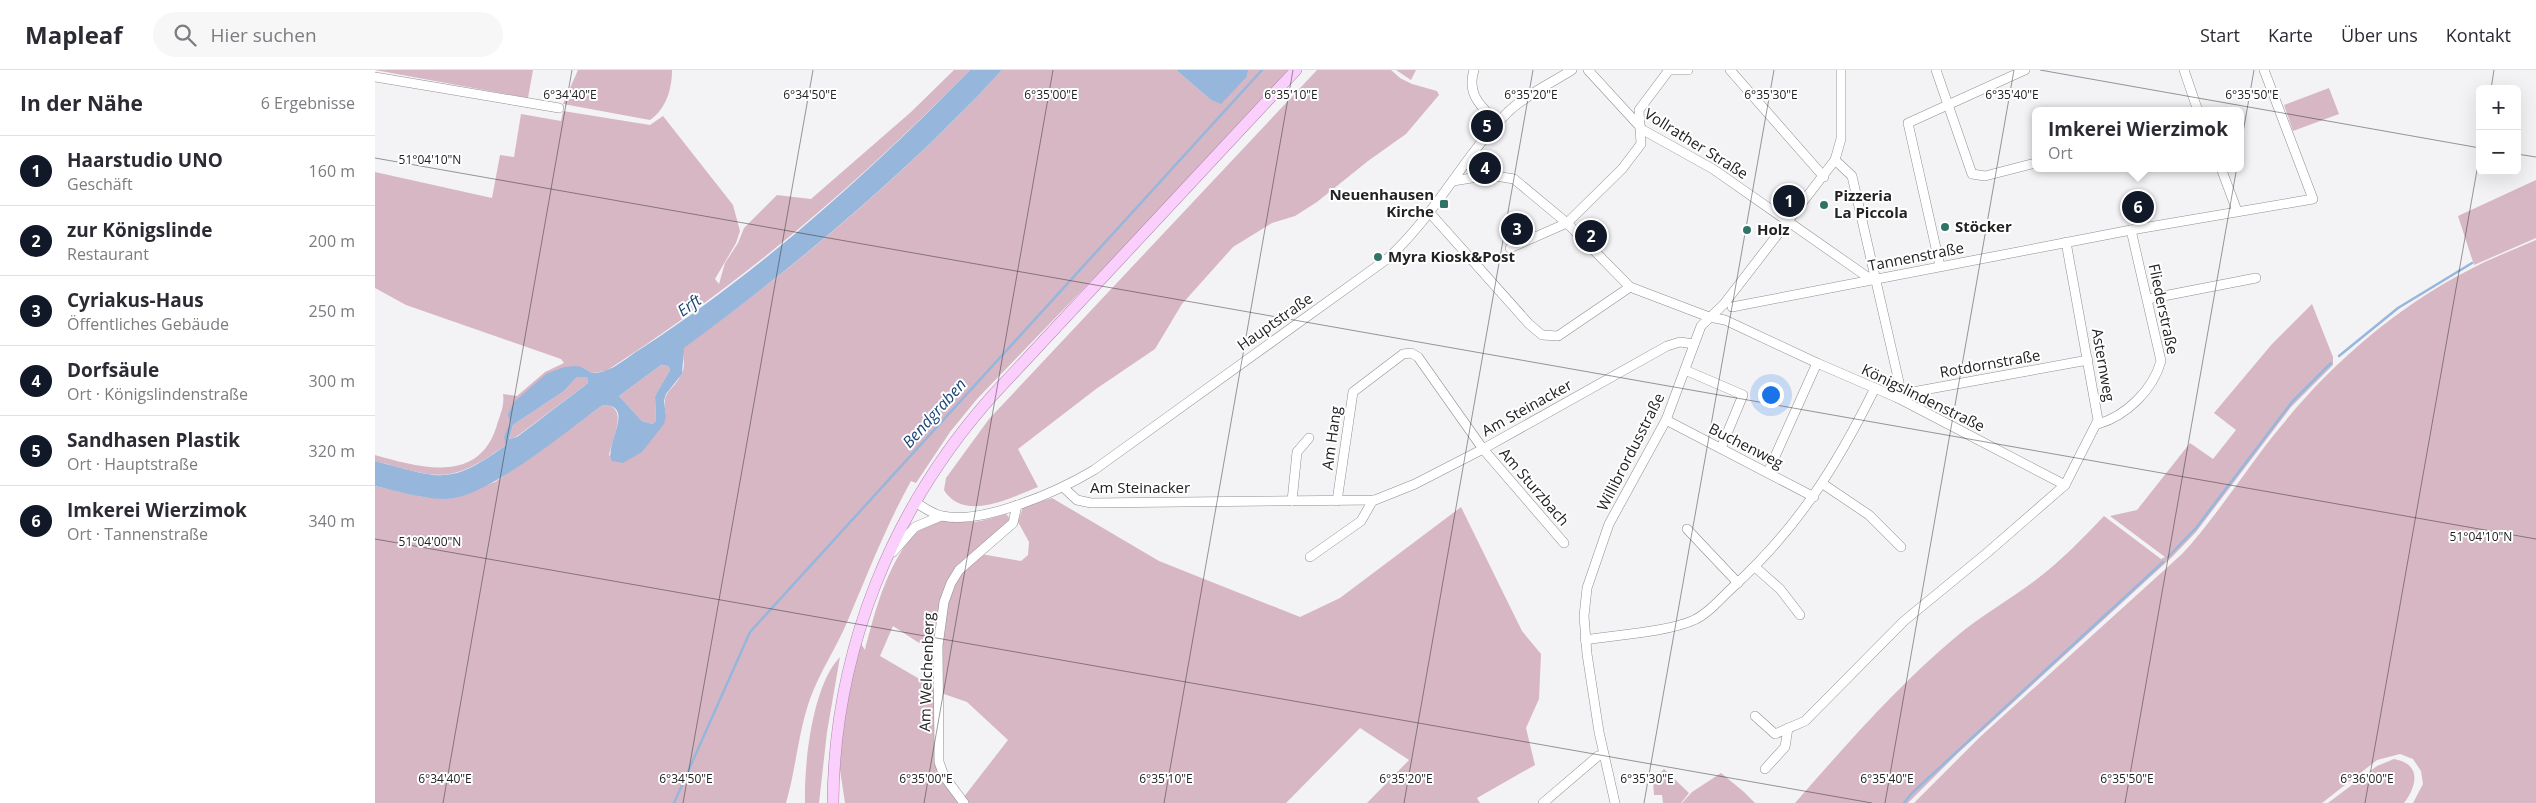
<!DOCTYPE html>
<html lang="de">
<head>
<meta charset="utf-8">
<style>
  :root { --surface:#fff; --page:#f7f7f7; --text:#2b2b33; --muted:#7c7c81; --line:#e1e1e2; --accent:#111827 }
  body { margin:0; font-family:"Open Sans",sans-serif; background:var(--page); color:var(--text) }
  .controls { position:absolute; right:15px; top:15px; display:grid; overflow:hidden; border-radius:8px; box-shadow:0 5px 20px #0002 }
  .controls button { width:45px; height:45px; display:grid; place-items:center; padding:0; border:0; border-bottom:1px solid var(--line); background:var(--surface); color:var(--text); font:25px sans-serif }
  .you { position:absolute; left:1395px; top:324px; width:18px; height:18px; margin:-12px; border:4px solid #fff; border-radius:50%; background:#1a73e8; box-shadow:0 0 0 8px #1a73e833 }
  .badge { display:grid; place-items:center; width:32px; height:32px; border-radius:50%; background:var(--accent); color:#fff; font-size:16px; font-weight:700 }
  .pin { position:absolute; translate:-50% -50%; border:2px solid #fff; box-shadow:0 1px 5px #0006 }
  .popup { position:absolute; left:1657px; top:37px; width:212px; height:65px; box-sizing:border-box; display:grid; place-content:center; border-radius:8px; background:var(--surface); filter:drop-shadow(0 1px 4px #0005); font-size:16px; white-space:nowrap; color:var(--muted) }
  .popup b { font-size:19px; color:var(--text) }
  .popup::after { content:''; position:absolute; left:50%; top:100%; margin-left:-10px; border:10px solid transparent; border-top-color:var(--surface) }
  .list { margin:0; padding:0; list-style:none }
  h2 { display:flex; justify-content:space-between; align-items:center; height:65px; margin:0; padding:0 20px; font-size:21px }
  h2 small { font-size:16px; font-weight:400; color:var(--muted) }
  .list li { display:grid; grid-template-columns:32px 1fr auto; gap:15px; align-items:center; box-sizing:border-box; height:70px; padding:0 20px; border-top:1px solid var(--line) }
  .list b { display:block; font-size:19px; white-space:nowrap }
  .list p { margin:0; font-size:16px; white-space:nowrap; color:var(--muted) }
  .list em { font-size:16px; font-style:normal; color:var(--muted) }
  .icon { flex:none; width:28px; height:28px; fill:none; stroke:currentColor; stroke-width:2; stroke-linecap:round; stroke-linejoin:round }
  .map { position:relative; flex:none; width:2161px; height:733px; overflow:hidden }
  header { display:flex; align-items:center; gap:30px; box-sizing:border-box; height:70px; padding:0 25px; background:var(--surface); border-bottom:1px solid var(--line) }
  header strong { font-size:24px }
  nav { display:flex; gap:28px; margin-inline-start:auto; font-size:18px }
  .search { width:350px; height:45px; background:var(--page); display:flex; align-items:center; gap:12px; box-sizing:border-box; padding:0 18px; border-radius:28px; color:var(--muted); font-size:19px }
  main { display:flex }
  aside { flex:1; background:var(--surface) }
  .map>svg:first-child { display:block }
  .green { fill:#d8b7c4 }
  .water { fill:#96b6dc; fill-rule:evenodd }
  .lines { fill:none; stroke-linecap:round; stroke-linejoin:round }
  .stream { stroke:#96b6dc; stroke-width:2.5 }
  .minor-casing { stroke:#8f8e91; stroke-width:10 }
  .major-casing { stroke:#ad7ead; stroke-width:12 }
  .minor { stroke:#fff; stroke-width:9 }
  .major { stroke:#fbcffb; stroke-width:11 }
  .ticks { fill:none; stroke:#222223; stroke-width:1; stroke-opacity:0.45 }
  .poi-dot { fill:#307467; stroke:#fff; stroke-width:2 }
  .labels { text-anchor:middle; stroke-width:4; stroke-linejoin:round; paint-order:stroke }
  .street-label { font-size:15px; fill:#222223; stroke:#fff }
  .poi-label { font-size:15px; font-weight:bold; fill:#222223; stroke:#fff; text-anchor:start }
  .water-label { font-size:16px; font-style:italic; fill:#1a4676; stroke:#fff }
  .ticks-label { font-size:12px; text-anchor:middle; fill:#222223; stroke:#fff; stroke-width:4; stroke-linejoin:round; paint-order:stroke }
</style>
</head>
<body>
<header>
<strong>Mapleaf</strong>
<div class="search"><svg class="icon" aria-label="search" viewBox="0 0 24 24"><circle cx="10" cy="10" r="6"/><path d="M15 15l6 6"/></svg>Hier suchen</div>
<nav><a>Start</a><a>Karte</a><a>Über uns</a><a>Kontakt</a></nav>
</header>
<main>
<aside>
<h2>In der Nähe<small>6 Ergebnisse</small></h2>
<ul class="list">
<li><span class="badge">1</span><div><b>Haarstudio UNO</b><p>Geschäft</p></div><em>160 m</em></li>
<li><span class="badge">2</span><div><b>zur Königslinde</b><p>Restaurant</p></div><em>200 m</em></li>
<li><span class="badge">3</span><div><b>Cyriakus-Haus</b><p>Öffentliches Gebäude</p></div><em>250 m</em></li>
<li><span class="badge">4</span><div><b>Dorfsäule</b><p>Ort · Königslindenstraße</p></div><em>300 m</em></li>
<li><span class="badge">5</span><div><b>Sandhasen Plastik</b><p>Ort · Hauptstraße</p></div><em>320 m</em></li>
<li><span class="badge">6</span><div><b>Imkerei Wierzimok</b><p>Ort · Tannenstraße</p></div><em>340 m</em></li>
</ul>
</aside>
<div class="map">
<svg width="2161" height="733" viewBox="0 0 2161 733">
  <rect width="100%" height="100%" fill="#f3f2f5"/>
  <g class="green">
    <polygon points="0,0 158,0 153,28"/>
    <path d="M203 0H297C297 19 291 39 275 50L188 34Z"/>
    <path d="M579 0H595C483 114 365 215 231 301L217 303 207 297 134 344 135 353 131 375C73 416 65 408 0 391V385C43 397 102 415 121 358 124 347 130 336 128 324L142 326 170 302 189 293 186 289 31 235 0 218V102L117 128 125 85 139 87 146 44 186 51 188 41 275 55 288 46 358 135 365 161 361 173 340 209 344 214 350 193 363 173 369 158 402 125 436 129 536 42Z"/>
    <path d="M627 0H801L836 30 846 33 872 7 873 0H913L743 183 602 329 575 362 541 413 536 411C511 456 493 503 473 550 462 577 445 601 435 629 423 663 421 699 411 733H0V416L48 427 73 429 120 412 228 335C256 335 236 371 234 386L291 346C286 318 297 324 307 303 311 295 307 286 308 278 423 195 531 104 627 0Z"/>
    <path d="M942 0H1016L1025 8 1037 14 1062 21 1064 25 1031 64 993 91 942 132 920 146 897 153 858 177 807 234 780 279 721 319 643 379 663 417C637 427 589 453 569 420L571 408 614 349Z"/>
    <polygon points="1021,0 1041,0 1036,10"/>
    <polygon points="1954,18 1964,44 1918,61 1909,35"/>
    <polygon points="2161,110 2161,168 2099,195 2083,146"/>
    <path d="M2161 170V733H2038L2048 714 2046 701 2038 689 2025 684 2002 690 1947 733H1539L1605 667 1807 484C1844 444 1872 397 1907 355 1956 294 2022 237 2092 201 2114 189 2138 180 2161 170Z"/>
    <path d="M1937 234 1958 287V295L1916 337 1821 462 1797 487 1583 683 1533 733H1420C1471 675 1522 616 1582 566 1607 545 1636 529 1662 509 1687 490 1708 468 1729 446L1786 489 1790 487 1735 446 1762 440 1815 373 1838 389 1861 360 1839 343 1897 274Z"/>
    <polygon points="286,295 293,296 295,300 280,326 281,351 277,354 267,351 244,326"/>
    <polygon points="202,307 212,307 213,313 141,367 134,369 138,355 189,321"/>
    <polygon points="677,428 784,491 925,547 965,528 1086,437 1147,561 1166,584 1164,629 1151,658 1160,695 1102,728 1105,733 992,733 1034,690 985,658 911,733 592,733 588,728 633,670 592,632 566,623 568,544 583,506 606,484 646,491 653,485 654,472 643,452 648,437"/>
    <path d="M631 444 637 451 575 509 561 584 518 556 505 586 560 618 562 688 586 733H470L465 700 466 673 475 613 485 572 490 580C500 542 520 457 567 450 577 449 588 452 598 452 609 451 621 447 631 444Z"/>
    <path d="M465 587 452 662 444 733H430C429 694 437 616 465 587Z"/>
    <path d="M2019 689C2047 694 2042 716 2029 733H1953L2002 696Z"/>
    <polygon points="1289,699 1314,723 1306,733 1288,733 1287,725 1279,725 1278,711"/>
    <polygon points="1346,703 1369,722 1380,733 1307,733 1317,722"/>
  </g>
  <g class="water">
    <path d="M595 0H627C531 104 423 194 309 278L307 304 291 324 289 331 291 346 289 354 267 382 248 393 237 391C228 376 262 335 228 335 192 360 113 428 71 429 47 429 23 421 0 416V391C65 408 74 417 131 375L129 367 135 353 133 344 139 332 171 304 189 297 200 296 207 297 217 303C235 304 252 287 267 278 387 200 495 102 595 0ZM286 295 293 296 295 300 280 326 281 351 277 354 267 351 244 326ZM202 307H212L213 313 142 367 134 369 138 355 189 321Z"/>
    <polygon points="801,0 873,0 873,1 872,7 846,34 836,30"/>
  </g>
  <g class="lines">
    <g class="stream">
      <polyline points="1964,286 2023,238 2097,193"/>
      <polyline points="1793,487 1821,458 1917,332 1956,293"/>
      <polyline points="299,733 375,562 887,0"/>
      <polyline points="1529,733 1537,723 1788,492"/>
    </g>
    <defs>
      <g id="minor">
        <path d="M1099 0C1091 25 1107 37 1123 54"/>
        <polyline points="1213,0 1268,60 1338,99 1491,206 1499,209"/>
        <polyline points="1296,0 1313,0"/>
        <polyline points="1355,0 1449,107"/>
        <polyline points="1561,0 1597,104 1610,106 1660,93"/>
        <polyline points="1809,0 1823,41"/>
        <polyline points="0,7 184,38"/>
        <polyline points="1460,90 1477,106 1524,312 1523,328"/>
        <polyline points="1846,98 1862,141"/>
        <polyline points="1078,111 1115,105 1139,109 1192,153 1255,217 1334,247 1350,250 1442,293 1523,328 1690,415"/>
        <polyline points="1055,143 1154,254 1167,265 1183,266 1255,217"/>
        <polyline points="1135,178 1192,153 1247,99 1266,74 1264,40 1294,0"/>
        <polyline points="1565,196 1533,53 1650,0"/>
        <polyline points="1773,229 1881,208"/>
        <polyline points="1357,237 1756,160 1938,129 1889,0"/>
        <polyline points="1310,300 1368,325 1346,378"/>
        <polyline points="1523,328 1532,323 1713,290"/>
        <polyline points="1291,350 1439,427"/>
        <path d="M1723 354C1751 346 1778 320 1786 291L1756 160"/>
        <polyline points="1393,402 1442,293"/>
        <polyline points="1448,414 1494,445 1526,477"/>
        <polyline points="688,417 702,430 716,433 1000,430 1040,414 1108,379 1292,276 1305,272 1319,274"/>
        <polyline points="917,431 922,382 934,368"/>
        <polyline points="962,431 978,322 1028,284 1036,283 1043,287 1108,379 1189,473"/>
        <path d="M540 432C548 437 557 444 567 446 608 455 684 421 719 400L1012 189C1060 146 1088 87 1133 42 1151 25 1176 13 1197 0"/>
        <polyline points="1312,459 1363,513"/>
        <polyline points="518,482 540,457 566,446"/>
        <polyline points="935,487 986,451 998,430"/>
        <polyline points="1380,497 1405,519 1425,545"/>
        <path d="M1210 570C1240 565 1293 562 1319 550 1333 544 1345 529 1357 518 1422 459 1461 397 1500 318"/>
        <polyline points="1380,646 1400,664 1430,651 1529,551 1613,482 1690,415 1723,350 1691,172"/>
        <polyline points="1390,699 1410,677 1413,658"/>
        <polyline points="589,733 569,706 564,692 563,576 569,532 576,513 584,500 638,453 642,435"/>
        <polyline points="1168,733 1223,686 1229,685"/>
        <polyline points="1240,733 1224,662 1212,584 1209,546 1212,518 1234,454 1291,350 1326,256 1349,234 1460,90 1466,69 1466,0"/>
      </g>
      <path id="major" d="M458 733C459 581 517 438 618 325L921 0"/>
    </defs>
    <use href="#minor" class="minor-casing"/>
    <use href="#major" class="major-casing"/>
    <use href="#minor" class="minor"/>
    <use href="#major" class="major"/>
  </g>
  <path class="ticks" d="M1665 0 2105 78M2116 19 2119 0M2142 84 2161 87M0 88 2161 469M0 469 1497 733M68 733 197 0M308 733 438 0M549 733 678 0M789 733 918 0M1029 733 1158 0M1269 733 1399 0M1510 733 1639 0M1750 733 1879 0M1990 733 2105 83"/>
  <g class="poi-dot">
    <rect x="1064" y="129" width="10" height="10" rx="2.5"/>
    <circle cx="1449" cy="135" r="5"/>
    <circle cx="1570" cy="157" r="5"/>
    <circle cx="1372" cy="160" r="5"/>
    <circle cx="1003" cy="187" r="5"/>
  </g>
  <g class="labels">
    <g class="street-label">
      <text transform="translate(1321 74) rotate(32)" y="5">Vollrather Straße</text>
      <text transform="translate(1541 187) rotate(-11)" y="5">Tannenstraße</text>
      <text transform="translate(1788 239) rotate(78)" y="5">Fliederstraße</text>
      <text transform="translate(900 252) rotate(-35)" y="5">Hauptstraße</text>
      <text transform="translate(1615 294) rotate(-10)" y="5">Rotdornstraße</text>
      <text transform="translate(1728 295) rotate(80)" y="5">Asternweg</text>
      <text transform="translate(1548 328) rotate(26)" y="5">Königslindenstraße</text>
      <text transform="translate(1152 338) rotate(-29)" y="5">Am Steinacker</text>
      <text transform="translate(957 368) rotate(-82)" y="5">Am Hang</text>
      <text transform="translate(1371 376) rotate(27)" y="5">Buchenweg</text>
      <text transform="translate(1256 382) rotate(-63)" y="5">Willibrordusstraße</text>
      <text transform="translate(1159 417) rotate(49)" y="5">Am Sturzbach</text>
      <text x="765" y="423">Am Steinacker</text>
      <text transform="translate(552 602) rotate(-88)" y="5">Am Welchenberg</text>
    </g>
    <g class="poi-label">
      <text x="1059" y="130" text-anchor="end">Neuenhausen<tspan x="1059" dy="17">Kirche</tspan></text>
      <text x="1459" y="131">Pizzeria<tspan x="1459" dy="17">La Piccola</tspan></text>
      <text x="1580" y="162">Stöcker</text>
      <text x="1382" y="165">Holz</text>
      <text x="1013" y="192">Myra Kiosk&amp;Post</text>
    </g>
    <g class="water-label">
      <text transform="translate(314 235) rotate(-36)" y="6">Erft</text>
      <text transform="translate(559 343) rotate(-48)" y="6">Bendgraben</text>
    </g>
  </g>
  <g class="ticks-label">
    <text x="195" y="29">6°34'40"E</text>
    <text x="435" y="29">6°34'50"E</text>
    <text x="676" y="29">6°35'00"E</text>
    <text x="916" y="29">6°35'10"E</text>
    <text x="1156" y="29">6°35'20"E</text>
    <text x="1396" y="29">6°35'30"E</text>
    <text x="1637" y="29">6°35'40"E</text>
    <text x="1877" y="29">6°35'50"E</text>
    <text x="55" y="94">51°04'10"N</text>
    <text x="2106" y="471">51°04'10"N</text>
    <text x="55" y="476">51°04'00"N</text>
    <text x="70" y="713">6°34'40"E</text>
    <text x="311" y="713">6°34'50"E</text>
    <text x="551" y="713">6°35'00"E</text>
    <text x="791" y="713">6°35'10"E</text>
    <text x="1031" y="713">6°35'20"E</text>
    <text x="1272" y="713">6°35'30"E</text>
    <text x="1512" y="713">6°35'40"E</text>
    <text x="1752" y="713">6°35'50"E</text>
    <text x="1992" y="713">6°36'00"E</text>
  </g>
</svg>
<div class="controls">
<button>+</button>
<button>−</button>
</div>
<div class="you"></div>
<div class="pin badge" style="left:1414px;top:131px">1</div>
<div class="pin badge" style="left:1216px;top:166px">2</div>
<div class="pin badge" style="left:1142px;top:159px">3</div>
<div class="pin badge" style="left:1110px;top:98px">4</div>
<div class="pin badge" style="left:1112px;top:56px">5</div>
<div class="pin badge" style="left:1763px;top:137px">6</div>
<div class="popup"><b>Imkerei Wierzimok</b>Ort</div>
</div>
</main>
</body>
</html>
